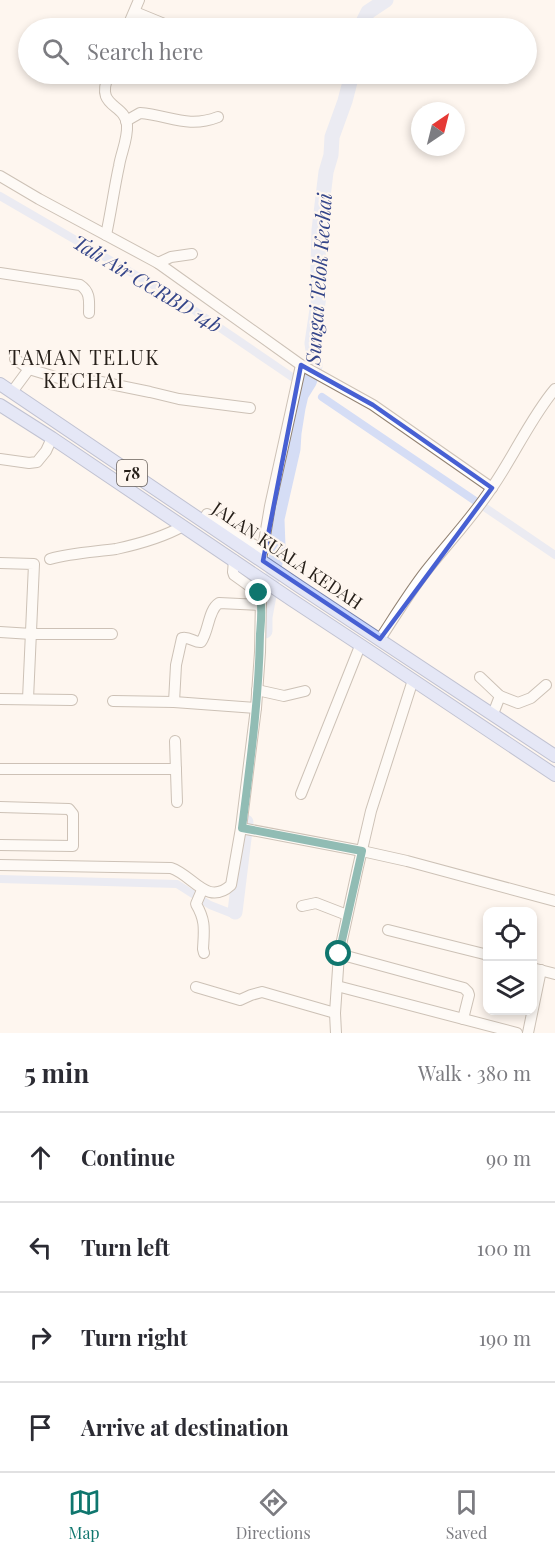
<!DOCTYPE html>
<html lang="en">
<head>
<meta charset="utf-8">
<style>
  :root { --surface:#fff; --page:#f2f2f3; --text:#2b2b33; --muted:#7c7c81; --line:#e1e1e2; --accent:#0f766e }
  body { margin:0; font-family:"Playfair Display",serif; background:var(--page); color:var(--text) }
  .controls { position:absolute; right:18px; bottom:18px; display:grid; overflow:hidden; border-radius:12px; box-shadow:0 3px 9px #0003 }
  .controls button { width:54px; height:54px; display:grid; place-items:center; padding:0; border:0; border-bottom:2px solid var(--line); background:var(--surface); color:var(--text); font:30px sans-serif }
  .compass { position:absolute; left:411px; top:102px; width:54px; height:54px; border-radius:50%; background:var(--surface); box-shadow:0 3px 9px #0003; rotate:35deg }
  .stop { position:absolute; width:18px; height:18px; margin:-14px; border:4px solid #0f766e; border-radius:50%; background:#fff }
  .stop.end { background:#0f766e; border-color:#fff; box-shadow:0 2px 6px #0008 }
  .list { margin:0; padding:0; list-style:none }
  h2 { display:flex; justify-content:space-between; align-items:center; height:78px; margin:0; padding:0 24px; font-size:26px }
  h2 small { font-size:20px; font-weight:400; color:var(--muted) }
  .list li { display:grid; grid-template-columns:39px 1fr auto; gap:18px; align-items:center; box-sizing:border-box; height:90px; padding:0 24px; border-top:2px solid var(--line) }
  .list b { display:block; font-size:22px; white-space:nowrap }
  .list em { font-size:20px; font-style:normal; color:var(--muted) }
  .icon { flex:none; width:33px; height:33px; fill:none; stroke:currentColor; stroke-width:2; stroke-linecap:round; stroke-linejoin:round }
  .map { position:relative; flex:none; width:555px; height:1033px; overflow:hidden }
  .search { position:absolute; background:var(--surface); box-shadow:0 3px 9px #0003; left:18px; right:18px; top:18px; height:66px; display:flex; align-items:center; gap:15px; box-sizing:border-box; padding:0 21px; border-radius:33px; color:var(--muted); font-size:22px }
  .sheet { height:438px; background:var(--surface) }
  nav { display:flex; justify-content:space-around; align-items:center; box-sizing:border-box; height:84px; border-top:2px solid var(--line); background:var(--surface); font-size:16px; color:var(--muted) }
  nav a { display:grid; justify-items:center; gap:3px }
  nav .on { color:var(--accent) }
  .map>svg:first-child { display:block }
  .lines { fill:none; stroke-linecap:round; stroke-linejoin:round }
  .canal { stroke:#d5ddf5; stroke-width:8 }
  .river { stroke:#d5ddf5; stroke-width:15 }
  .minor-casing { stroke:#928272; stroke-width:12 }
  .major-casing { stroke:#7783ae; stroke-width:14 }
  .minor { stroke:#fff; stroke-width:10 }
  .major { stroke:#c7d5fe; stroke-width:12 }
  .route { stroke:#0f766e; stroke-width:8 }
  .marked { fill:none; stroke:#4760d3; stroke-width:4.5; stroke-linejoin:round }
  .labels { text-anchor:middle; stroke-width:4.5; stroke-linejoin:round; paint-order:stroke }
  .shield { fill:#fef6ef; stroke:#68605a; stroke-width:1.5 }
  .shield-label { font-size:16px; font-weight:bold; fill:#27201a }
  .street-label { font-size:18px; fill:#27201a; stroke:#fef6ef }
  .water-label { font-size:20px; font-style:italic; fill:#344589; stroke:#fef6ef }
  .neighbourhood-label { font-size:20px; letter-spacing:1.5px; fill:#27201a; stroke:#fef6ef }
</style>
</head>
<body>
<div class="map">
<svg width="555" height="1033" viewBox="0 0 555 1033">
  <rect width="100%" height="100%" fill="#fef6ef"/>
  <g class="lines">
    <g class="canal">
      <polyline points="0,196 182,302 292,377"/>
      <polyline points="322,397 555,555"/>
      <polyline points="0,879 177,884 210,905 233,914 235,912"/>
    </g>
    <g class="river">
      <polyline points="360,28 368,12 386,0"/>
      <polyline points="265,631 265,617 278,547 277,519 293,449 294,433 298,408 301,395 309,382 315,366 312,343 319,296 318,269 319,230 326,172 331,155 332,137 345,101 352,74"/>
      <polyline points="235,912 246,822"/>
    </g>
    <defs>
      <g id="minor">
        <polyline points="135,12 174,28"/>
        <polyline points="127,28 139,0"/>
        <path d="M126 121 140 113C169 115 187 129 218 117"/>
        <polyline points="0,176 39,199 158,263 301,365 373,405 492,488"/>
        <path d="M106 235C111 212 114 189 119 166 121 153 128 139 127 125 125 102 94 109 109 74"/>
        <polyline points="158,263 171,257 192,254"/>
        <path d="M0 273 80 285C91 292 89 302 89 313"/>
        <polyline points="15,359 29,369 62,379 101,382 150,392 179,399 250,408"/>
        <polyline points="12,392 29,369"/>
        <polyline points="0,459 29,463 37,462 46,451 52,438"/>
        <polyline points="203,521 207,514 263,551"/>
        <path d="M50 559C71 553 94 552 116 549 139 544 162 538 183 526"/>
        <polyline points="261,560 270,506 301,365"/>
        <polyline points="0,563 34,564 28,699"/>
        <polyline points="0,632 32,634 112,634"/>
        <path d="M380 639C395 616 409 593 426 571 447 544 472 518 491 489 513 458 531 417 555 389"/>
        <polyline points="480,677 500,696 518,703 531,698 546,685"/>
        <polyline points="257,690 284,696 305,691"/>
        <polyline points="0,699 72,700"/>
        <polyline points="113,701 174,702 256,708"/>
        <path d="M174 702 176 665 182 638C189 636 195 643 201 642 209 631 208 610 219 603L261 605"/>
        <polyline points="493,714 500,696"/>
        <polyline points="175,741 177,802"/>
        <polyline points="0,769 176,769"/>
        <polyline points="301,794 360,646"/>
        <polyline points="0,807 69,809 73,814 73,846 0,845"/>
        <polyline points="241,828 362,851 407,861 555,901"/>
        <path d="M0 865 171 868C193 875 207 907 231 885L241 828 256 708 260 652 261 597 259 593 234 575 233 572 234 560"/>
        <path d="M202 890 196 904C206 921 204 930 203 949L204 953"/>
        <polyline points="302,906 316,903 347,915"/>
        <polyline points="388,930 488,955"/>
        <polyline points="339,954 464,988 468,992 469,995 463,1019"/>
        <polyline points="532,968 555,974"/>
        <polyline points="337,986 517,1033"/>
        <polyline points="196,987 240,1000 251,995 262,992 335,1013"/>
        <polyline points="336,1033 335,1013 339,954 358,867 371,811 413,680"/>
        <polyline points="528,1033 541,970"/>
      </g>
      <g id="major">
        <polyline points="0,384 300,587 555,756"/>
        <polyline points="0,405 52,438 292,600 371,652 555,775"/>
      </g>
    </defs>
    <use href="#minor" class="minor-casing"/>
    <use href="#major" class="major-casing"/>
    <use href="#minor" class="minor"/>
    <use href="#major" class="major"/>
  </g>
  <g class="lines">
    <path class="route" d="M259 593C263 605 261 622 260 634 259 699 250 764 242 828L362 851 339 954"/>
  </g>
  <path d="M0 0H555V1033H0ZM301 365 373 405 492 488 380 639 263 561Z" fill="#fef6ef" fill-opacity=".55" fill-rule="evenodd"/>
  <path class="marked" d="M301 365 373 405 492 488 380 639 263 561Z"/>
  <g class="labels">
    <rect class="shield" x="117" y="460" width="30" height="26" rx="4.5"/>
    <g class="shield-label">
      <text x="132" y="479">78</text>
    </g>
    <g class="street-label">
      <text transform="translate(287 556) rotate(34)" y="6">JALAN KUALA KEDAH</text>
    </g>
    <g class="water-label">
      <text transform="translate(319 279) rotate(-86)" y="7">Sungai Telok Kechai</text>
      <text transform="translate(147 284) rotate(31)" y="7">Tali Air CCRBD 14b</text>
    </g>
    <g class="neighbourhood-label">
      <text x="84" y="365">TAMAN TELUK<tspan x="84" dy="23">KECHAI</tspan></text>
    </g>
  </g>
</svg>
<div class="controls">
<button><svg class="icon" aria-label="locate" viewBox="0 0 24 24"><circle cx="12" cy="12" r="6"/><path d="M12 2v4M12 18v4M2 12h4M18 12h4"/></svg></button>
<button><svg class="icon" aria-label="layers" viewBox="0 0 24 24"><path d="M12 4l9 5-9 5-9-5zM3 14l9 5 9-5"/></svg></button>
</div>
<svg class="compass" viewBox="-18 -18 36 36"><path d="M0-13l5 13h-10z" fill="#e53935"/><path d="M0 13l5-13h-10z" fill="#7c7c81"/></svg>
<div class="stop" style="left:339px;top:954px"></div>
<div class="stop end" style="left:259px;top:593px"></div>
<div class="search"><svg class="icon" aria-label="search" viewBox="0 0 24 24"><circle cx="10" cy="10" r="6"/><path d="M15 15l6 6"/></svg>Search here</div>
</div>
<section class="sheet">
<h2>5 min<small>Walk · 380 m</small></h2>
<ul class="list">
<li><svg class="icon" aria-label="ahead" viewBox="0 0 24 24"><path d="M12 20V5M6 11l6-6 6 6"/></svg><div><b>Continue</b></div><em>90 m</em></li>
<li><svg class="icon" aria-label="left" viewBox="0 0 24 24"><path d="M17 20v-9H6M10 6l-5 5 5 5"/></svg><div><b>Turn left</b></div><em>100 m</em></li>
<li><svg class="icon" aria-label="right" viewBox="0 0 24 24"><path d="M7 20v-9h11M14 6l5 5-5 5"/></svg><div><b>Turn right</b></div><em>190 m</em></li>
<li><svg class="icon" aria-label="arrive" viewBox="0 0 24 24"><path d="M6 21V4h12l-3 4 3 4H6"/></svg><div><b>Arrive at destination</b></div></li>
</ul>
</section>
<nav>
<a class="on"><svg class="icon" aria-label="map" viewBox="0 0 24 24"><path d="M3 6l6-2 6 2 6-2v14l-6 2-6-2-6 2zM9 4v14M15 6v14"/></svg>Map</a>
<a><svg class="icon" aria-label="directions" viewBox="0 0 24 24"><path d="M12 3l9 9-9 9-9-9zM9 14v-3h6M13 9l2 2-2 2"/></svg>Directions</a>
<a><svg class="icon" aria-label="saved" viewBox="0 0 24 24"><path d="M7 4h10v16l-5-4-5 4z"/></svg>Saved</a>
</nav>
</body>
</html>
